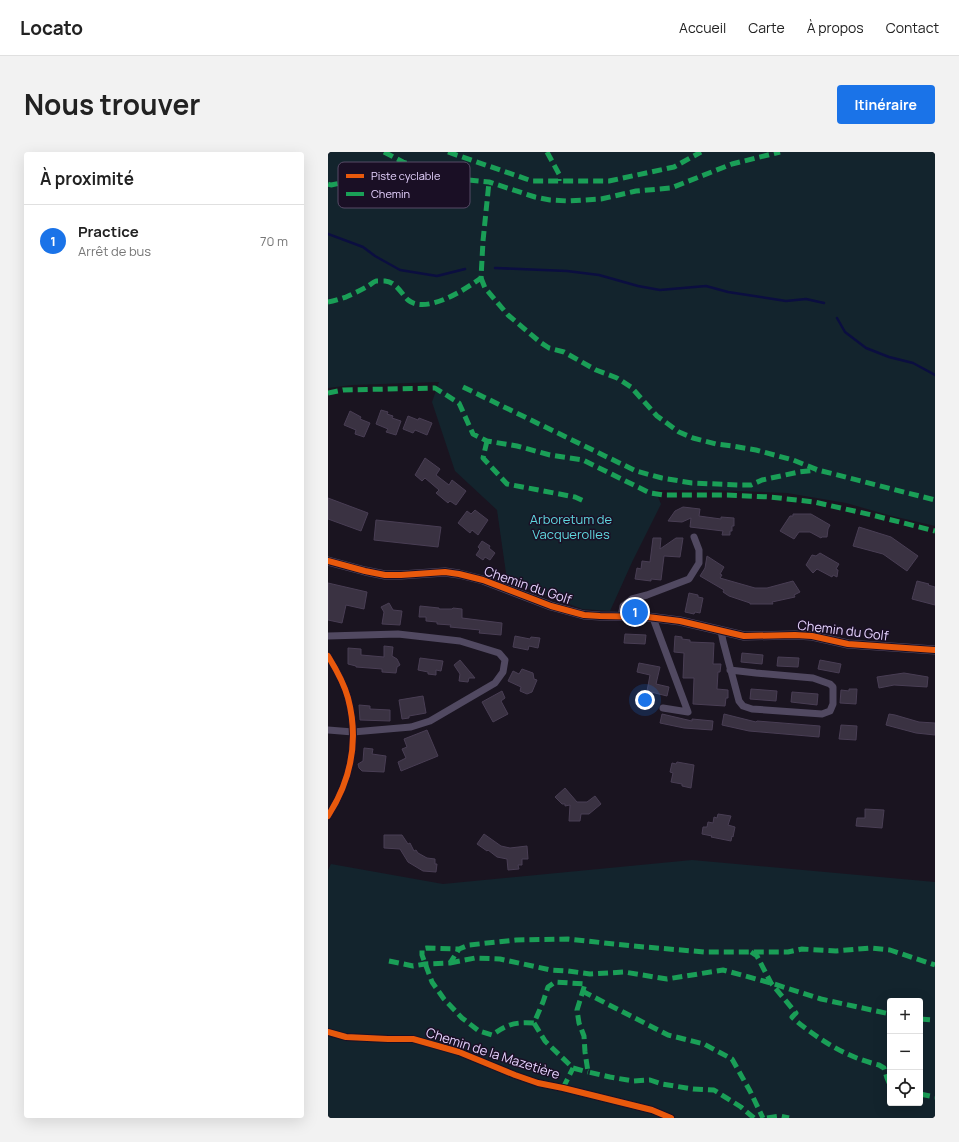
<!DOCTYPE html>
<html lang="fr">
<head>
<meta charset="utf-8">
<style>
  :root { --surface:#fff; --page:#f2f2f2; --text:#222; --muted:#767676; --line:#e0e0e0; --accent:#1a73e8 }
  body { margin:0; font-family:Manrope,sans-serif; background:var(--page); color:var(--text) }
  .controls { position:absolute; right:12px; bottom:12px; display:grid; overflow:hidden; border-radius:4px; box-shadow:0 4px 16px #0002 }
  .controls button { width:36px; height:36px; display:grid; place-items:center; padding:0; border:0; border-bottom:1px solid var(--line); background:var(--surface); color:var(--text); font:20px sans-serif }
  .you { position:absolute; left:317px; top:548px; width:14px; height:14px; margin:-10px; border:3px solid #fff; border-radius:50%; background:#1a73e8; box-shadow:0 0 0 6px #1a73e833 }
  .badge { display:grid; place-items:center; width:26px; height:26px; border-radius:50%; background:var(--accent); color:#fff; font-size:13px; font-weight:700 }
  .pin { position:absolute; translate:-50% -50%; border:2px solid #fff; box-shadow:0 1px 4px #0006 }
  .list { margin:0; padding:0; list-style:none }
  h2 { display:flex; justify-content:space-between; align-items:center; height:52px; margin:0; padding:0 16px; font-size:17px }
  h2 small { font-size:13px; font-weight:400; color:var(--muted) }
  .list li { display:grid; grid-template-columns:26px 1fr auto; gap:12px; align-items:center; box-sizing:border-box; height:72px; padding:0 16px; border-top:1px solid var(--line) }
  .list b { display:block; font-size:15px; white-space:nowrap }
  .list p { margin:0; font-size:13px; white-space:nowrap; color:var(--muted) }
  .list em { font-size:13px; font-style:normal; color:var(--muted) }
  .icon { flex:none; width:22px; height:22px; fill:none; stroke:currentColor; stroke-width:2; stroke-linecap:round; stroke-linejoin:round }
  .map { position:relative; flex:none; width:607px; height:966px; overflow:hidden; border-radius:4px }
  header { display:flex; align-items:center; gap:24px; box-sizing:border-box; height:56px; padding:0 20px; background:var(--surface); border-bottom:1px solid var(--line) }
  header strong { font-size:19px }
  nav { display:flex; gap:22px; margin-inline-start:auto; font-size:14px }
  .intro { display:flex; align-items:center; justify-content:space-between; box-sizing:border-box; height:96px; padding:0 24px }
  h1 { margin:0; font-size:28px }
  .button { padding:10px 18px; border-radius:4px; background:var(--accent); color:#fff; font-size:14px; font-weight:700 }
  main { display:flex; gap:24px; padding:0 24px }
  aside { flex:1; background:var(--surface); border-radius:4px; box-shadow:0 4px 16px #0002 }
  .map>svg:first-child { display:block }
  .green { fill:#13242d; fill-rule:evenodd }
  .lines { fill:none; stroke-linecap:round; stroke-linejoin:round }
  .stream { stroke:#0b0e40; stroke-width:2.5 }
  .building { fill:#3a3242; stroke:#493e54 }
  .minor { stroke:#514961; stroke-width:7 }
  .tertiary { stroke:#514961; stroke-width:9 }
  .quiet { stroke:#1a9f57; stroke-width:5; stroke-dasharray:10 5; stroke-linecap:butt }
  .cycleway-casing { stroke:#1a0f25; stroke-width:8 }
  .cycleway { stroke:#e8590c; stroke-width:6 }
  .labels { text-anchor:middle; stroke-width:3; stroke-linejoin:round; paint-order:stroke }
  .park-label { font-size:13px; fill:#5fd8df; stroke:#1a0f25 }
  .street-label { font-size:13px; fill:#e6d3ff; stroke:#1a0f25 }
  .key { fill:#1a0f25; stroke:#574a66; stroke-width:1 }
  .key-label { font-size:11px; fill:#e6d3ff }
</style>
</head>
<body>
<header>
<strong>Locato</strong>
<nav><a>Accueil</a><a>Carte</a><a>À propos</a><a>Contact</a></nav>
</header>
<div class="intro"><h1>Nous trouver</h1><a class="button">Itinéraire</a></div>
<main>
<aside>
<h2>À proximité<small></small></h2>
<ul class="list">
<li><span class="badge">1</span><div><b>Practice</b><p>Arrêt de bus</p></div><em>70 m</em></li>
</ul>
</aside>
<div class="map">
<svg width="607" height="966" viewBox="0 0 607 966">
  <rect width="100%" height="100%" fill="#1a1420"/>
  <g class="green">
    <polygon points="0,0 607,0 607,374 560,363 518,351 459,341 382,338 327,338 333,352 305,408 282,459 254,457 179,428 169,358 127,319 104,250 111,230 24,233 0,236"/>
    <path d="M364 708 607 730V966H0V718L3 712 115 732ZM562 849H592V951H562Z"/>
  </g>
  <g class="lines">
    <g class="stream">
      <polyline points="0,82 35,95 47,104 72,118 109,124 137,117"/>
      <polyline points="167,116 239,119 271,123 310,134 332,138 378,134 400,140 458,149 478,147 496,151"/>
      <polyline points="509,166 517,180 538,196 561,205 585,211 607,223"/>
    </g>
  </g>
  <g class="building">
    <polygon points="53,258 60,260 59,262 65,264 64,266 73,269 68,283 58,280 60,277 48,272"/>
    <polygon points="22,259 33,265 32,267 42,271 36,285 27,282 28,278 16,273"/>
    <polygon points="80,264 90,268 91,266 104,271 99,283 87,278 85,281 75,277"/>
    <polygon points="97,306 112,317 108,323 121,333 124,328 138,339 128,353 122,349 120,351 108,341 111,338 97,326 94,329 87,323"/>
    <polygon points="0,346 40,361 33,379 0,367"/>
    <polygon points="355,355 372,357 371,364 393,367 393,365 406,366 406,374 404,374 404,379 402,379 402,383 394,383 395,379 362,375 363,366 354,370 340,369 347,359"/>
    <polygon points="147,358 160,368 150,383 144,378 142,381 130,371 139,359 143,362"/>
    <polygon points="465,362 483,362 502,373 500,377 499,385 494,385 493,386 482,380 471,380 466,387 452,379 462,364 465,364"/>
    <polygon points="48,368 113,375 110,395 46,388"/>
    <polygon points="531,375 563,385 590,404 579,419 555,402 525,394"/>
    <polygon points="325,386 333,386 332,397 348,386 355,386 352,405 336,404 333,428 323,427 323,429 307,427 309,416 313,417 314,409 322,410"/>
    <polygon points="154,389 162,394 161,396 167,401 162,408 157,405 155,408 148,403 152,397 150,395"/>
    <polygon points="492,401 511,412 508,417 510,418 509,425 505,423 504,425 489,417 485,421 478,413 484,403 488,404"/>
    <polygon points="379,404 396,415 392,422 394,423 392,426 427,436 439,436 465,429 472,440 466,443 467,445 444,450 445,452 422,452 422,451 401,444 395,440 396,438 372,424 377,416"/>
    <polygon points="589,429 601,432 600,433 607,435 607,453 584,447"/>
    <polygon points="0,431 39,440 36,457 18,453 14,471 0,468"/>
    <polygon points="361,441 370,443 370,445 375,446 372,461 367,460 366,462 357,460"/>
    <polygon points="61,451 65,458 74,459 72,473 54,472 56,460 53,455"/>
    <polygon points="92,454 111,456 111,457 124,457 125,456 134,457 134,466 174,471 173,483 151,481 152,478 122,475 123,473 109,472 109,470 98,469 98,465 91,465"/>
    <polygon points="297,482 318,483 317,492 296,491"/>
    <polygon points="187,484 202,487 203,485 212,486 210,496 201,494 200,498 185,495"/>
    <polygon points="347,484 354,485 354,487 362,488 362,490 386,491 385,512 393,512 392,520 390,520 389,537 400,538 400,546 398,546 397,554 365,552 366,526 355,526 356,501 346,500"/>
    <polygon points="56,494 65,495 64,504 69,507 72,513 69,515 68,521 54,520 54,517 28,515 28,514 20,512 20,496 33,497 33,503 56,505"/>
    <polygon points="414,501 435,503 434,512 413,510"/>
    <polygon points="450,505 471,506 470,515 449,514"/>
    <polygon points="92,506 115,509 113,519 108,518 108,523 100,522 100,520 90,518"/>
    <polygon points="132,508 147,526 141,526 140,530 131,529 132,522 126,513"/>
    <polygon points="492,508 513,512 511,521 490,517"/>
    <polygon points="311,511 332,515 328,532 341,535 339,544 319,539 322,523 309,520"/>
    <polygon points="194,517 205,521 206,527 209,528 204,540 199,542 192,539 193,535 180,529 185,519 191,522"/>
    <polygon points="576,521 600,525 599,535 566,533 551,536 549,525"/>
    <polygon points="423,537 449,539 448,549 422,547"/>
    <polygon points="521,537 529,537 528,552 512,551 513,538 521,539"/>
    <polygon points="174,539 177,546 173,549 180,562 165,570 154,550"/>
    <polygon points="464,540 490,542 489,553 463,550"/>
    <polygon points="95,544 98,561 81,564 81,566 74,567 71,548"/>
    <polygon points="31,553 42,554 42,557 62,558 62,569 32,568"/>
    <polygon points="334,562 364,569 364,567 385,569 384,578 356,576 332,571"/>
    <polygon points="396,562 428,570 429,569 492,574 491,585 421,579 394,573"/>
    <polygon points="561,562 567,563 591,570 607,571 607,583 588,581 558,573"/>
    <polygon points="513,573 529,574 528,588 511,587"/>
    <polygon points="99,578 110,604 73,619 70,610 78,606 74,597 79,595 76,587"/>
    <polygon points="36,596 45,597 44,602 58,604 56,620 34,619 31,616 30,612 35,609"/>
    <polygon points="349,610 366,613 363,636 354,634 354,632 343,630 345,621 342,620 344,611 348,612"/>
    <polygon points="237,636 249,650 259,650 267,644 273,652 261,662 253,662 252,669 241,669 242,653 237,654 237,652 234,652 227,645"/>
    <polygon points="537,657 556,658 554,676 528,674 529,666 537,666"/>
    <polygon points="390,662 403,664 400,673 407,675 405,685 404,684 403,689 383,685 384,684 374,682 375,675 379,675 380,670 385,671 386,665 389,666"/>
    <polygon points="156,682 173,694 182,696 199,694 200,707 194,707 194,713 190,713 191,717 180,718 179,707 169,705 160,698 159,699 149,692"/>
    <polygon points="56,683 74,683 80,692 82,691 86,699 88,698 90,701 99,706 107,707 107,712 109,712 108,720 95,719 80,710 72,697 56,696"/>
  </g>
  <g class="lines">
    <g class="minor">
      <polyline points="293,465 295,454 304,447 319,443 361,427 371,411 371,398 366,385"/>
      <polyline points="325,466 360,560 335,556"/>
      <polyline points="393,479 395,489 411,549 415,554 424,557 494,562 502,559 505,552 505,535 502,532 485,526 428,521 402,518"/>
      <polyline points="0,484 70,482 132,489 171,501 177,508 175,520 167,531 102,569 83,575 25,580 0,578"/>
      <path d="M0 504C8 517 16 531 20 546 31 588 23 628 0 664"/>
      <polyline points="0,880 18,885 60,887 85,887 131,900 187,923 210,931 235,936 324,958 343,966"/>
    </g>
    <polyline class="tertiary" points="0,409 37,419 57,423 73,423 117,420 131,422 155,428 223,454 256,463 272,464 320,465 352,469 416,484 467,483 484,484 520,492 607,498"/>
    <g class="quiet">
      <polyline points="56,0 75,10 119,26 161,30 207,45 222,48 240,49 273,47 308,39 343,36 404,12 452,0"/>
      <polyline points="120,0 204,29 281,29 346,15 373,0"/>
      <polyline points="219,0 231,22 231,29"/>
      <polyline points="0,32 3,33 18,30 55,31 63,29 68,24 75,10"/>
      <polyline points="153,126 157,136 180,163 212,190 221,196 236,200 268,218 289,226 303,235 329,264 351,280 365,286 388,292 404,294 428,298 465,308 490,318 607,348"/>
      <path d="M0 150C6 149 12 147 18 145 25 142 33 138 40 134 42 133 45 130 48 129 50 129 55 129 57 129 68 130 73 141 80 148 98 163 138 137 153 126L155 89 161 30"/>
      <polyline points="135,235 308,319 334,326 364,331 412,333 423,333 434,328 471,320 488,318"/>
      <polyline points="0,241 15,238 107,236 131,251 145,282 159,289 189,294 222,303 255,308 322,341 336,343 399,343 442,345 486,350 544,363 607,379"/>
      <polyline points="159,289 155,306 179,332 247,345 258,350"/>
      <path d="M423 800 429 804 443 831 468 861 464 865C470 871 477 876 484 881 505 896 526 907 551 913L556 916 559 926 562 933"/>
      <polyline points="61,809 85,814 97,812 122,811 131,797"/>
      <polyline points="122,811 147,806 172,807 223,818 240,819 262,822 296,820 339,827 395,818 443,831 493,847 562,862"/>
      <polyline points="254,839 340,883 376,892 404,907 422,939 435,966"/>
      <polyline points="592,867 607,868"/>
      <polyline points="206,871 217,889 245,916 260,920"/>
      <polyline points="235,936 245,916"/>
      <polyline points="592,942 607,945"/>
      <path d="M426 966 413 955 386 938 365 937 334 932 322 928 305 929 282 925 260 920 257 900 256 884 251 871 249 858 257 832 227 830 220 835 215 850 206 871C186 870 180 872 164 883L151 879 134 866 116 847 104 830 94 803V797L99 796 131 797 141 793 188 788 240 787 305 794 377 800H460L474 797 508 799 542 796 562 798 607 813"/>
      <polyline points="439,966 452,964 461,966"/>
    </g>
    <defs>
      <g id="cycleway">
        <polyline points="0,409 37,419 57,423 73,423 117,420 131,422 155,428 223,454 256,463 272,464 320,465 352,469 416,484 467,483 484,484 520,492 607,498"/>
        <path d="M0 504C8 517 16 531 20 546 31 588 23 628 0 664"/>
        <polyline points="0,880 18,885 60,887 85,887 131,900 187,923 210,931 235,936 324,958 343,966"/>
      </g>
    </defs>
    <use href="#cycleway" class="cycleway-casing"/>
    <use href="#cycleway" class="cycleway"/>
  </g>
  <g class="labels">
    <g class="park-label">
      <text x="243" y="372">Arboretum de<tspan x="243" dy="15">Vacquerolles</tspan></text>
    </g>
    <g class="street-label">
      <text transform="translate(200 433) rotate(19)" y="5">Chemin du Golf</text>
      <text transform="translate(515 478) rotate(7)" y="5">Chemin du Golf</text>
      <text transform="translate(165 901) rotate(18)" y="5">Chemin de la Mazetière</text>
    </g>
  </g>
  <rect x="10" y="10" width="132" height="46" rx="6" class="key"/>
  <rect x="18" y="22" width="18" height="4" fill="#e8590c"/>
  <rect x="18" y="40" width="18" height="4" fill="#1a9f57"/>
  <g class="key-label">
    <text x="43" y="28">Piste cyclable</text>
    <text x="43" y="46">Chemin</text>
  </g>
</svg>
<div class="controls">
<button>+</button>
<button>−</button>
<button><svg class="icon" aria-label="locate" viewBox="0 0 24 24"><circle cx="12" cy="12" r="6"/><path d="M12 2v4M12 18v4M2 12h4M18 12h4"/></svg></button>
</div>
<div class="you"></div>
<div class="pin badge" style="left:307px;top:460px">1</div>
</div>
</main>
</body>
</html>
